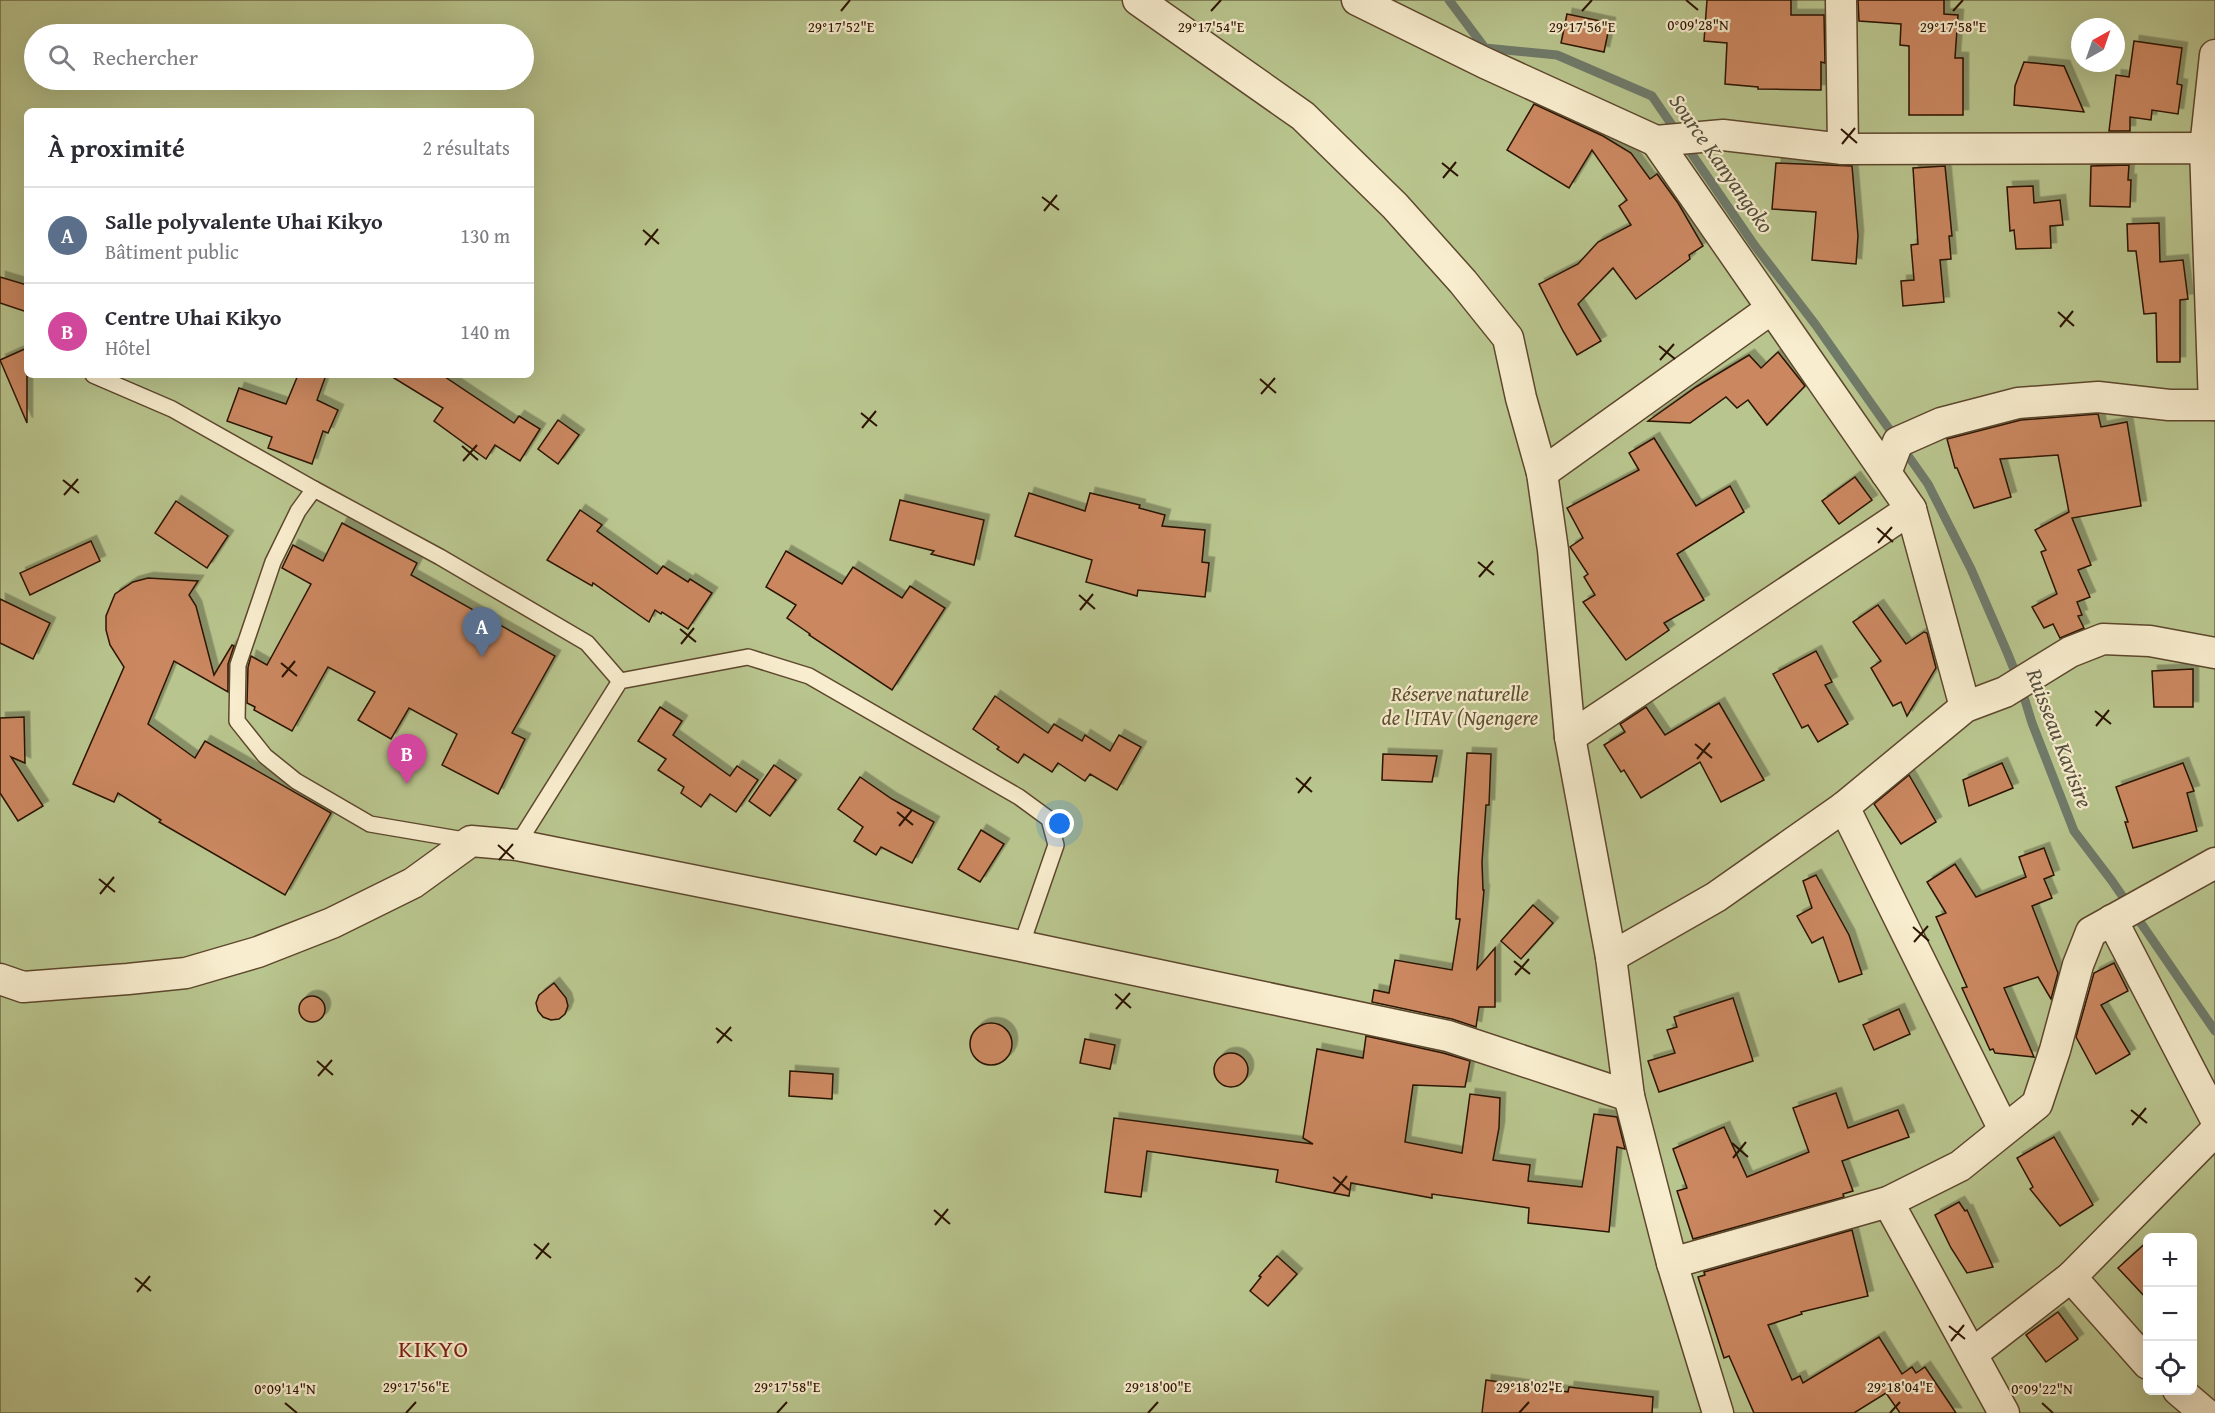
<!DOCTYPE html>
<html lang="fr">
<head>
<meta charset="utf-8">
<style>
  :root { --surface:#fff; --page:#f2f2f3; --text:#2b2b33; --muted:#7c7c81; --line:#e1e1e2; --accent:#8f2418 }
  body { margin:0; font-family:"Gentium Book Plus",serif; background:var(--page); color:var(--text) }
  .controls { position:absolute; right:18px; bottom:18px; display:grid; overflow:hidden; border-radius:9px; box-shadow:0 6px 24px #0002 }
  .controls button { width:54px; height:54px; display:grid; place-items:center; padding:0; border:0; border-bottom:2px solid var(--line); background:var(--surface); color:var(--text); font:30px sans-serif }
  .compass { position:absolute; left:2071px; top:18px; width:54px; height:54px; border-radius:50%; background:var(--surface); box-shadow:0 6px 24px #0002; rotate:40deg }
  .you { position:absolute; left:1060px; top:824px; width:21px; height:21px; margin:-15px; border:4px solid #fff; border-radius:50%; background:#1a73e8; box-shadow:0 0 0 9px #1a73e833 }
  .badge { display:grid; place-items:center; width:39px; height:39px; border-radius:50%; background:var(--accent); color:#fff; font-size:20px; font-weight:700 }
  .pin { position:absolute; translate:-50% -50px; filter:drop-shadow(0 2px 3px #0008) }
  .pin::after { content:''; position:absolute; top:32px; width:21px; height:18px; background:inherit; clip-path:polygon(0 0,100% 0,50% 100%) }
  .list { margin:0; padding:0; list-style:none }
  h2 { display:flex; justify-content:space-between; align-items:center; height:78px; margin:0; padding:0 24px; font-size:26px }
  h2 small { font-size:20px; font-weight:400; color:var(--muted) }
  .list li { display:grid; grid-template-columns:39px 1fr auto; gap:18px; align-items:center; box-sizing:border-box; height:96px; padding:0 24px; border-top:2px solid var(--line) }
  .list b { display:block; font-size:22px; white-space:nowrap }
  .list p { margin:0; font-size:20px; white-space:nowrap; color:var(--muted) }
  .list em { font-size:20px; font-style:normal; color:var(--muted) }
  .icon { flex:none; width:33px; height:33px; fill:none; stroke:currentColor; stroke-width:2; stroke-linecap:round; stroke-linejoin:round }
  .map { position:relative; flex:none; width:2215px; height:1413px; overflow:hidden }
  .search { position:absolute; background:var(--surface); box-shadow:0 6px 24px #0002; left:24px; top:24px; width:510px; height:66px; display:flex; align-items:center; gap:15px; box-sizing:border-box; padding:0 21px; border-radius:33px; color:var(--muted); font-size:22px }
  .panel { position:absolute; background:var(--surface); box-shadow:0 6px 24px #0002; left:24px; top:108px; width:510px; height:270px; border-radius:9px }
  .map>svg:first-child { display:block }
  .green { fill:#b9c58e; stroke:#726c47; stroke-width:1.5; fill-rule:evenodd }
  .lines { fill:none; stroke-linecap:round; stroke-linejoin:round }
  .stream { stroke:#6f7a6a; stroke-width:9 }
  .building { fill:#ca8761; stroke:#2b1300; stroke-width:1.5; filter:url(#shadow) }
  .service-casing { stroke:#5d472d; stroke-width:18 }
  .minor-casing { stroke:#5d472d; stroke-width:33 }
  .service { stroke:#f8edce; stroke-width:15 }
  .minor { stroke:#f8edce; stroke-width:30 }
  .ticks { fill:none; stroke:#2b1300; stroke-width:2 }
  .labels { text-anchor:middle; stroke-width:4.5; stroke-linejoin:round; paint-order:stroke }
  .park-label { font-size:21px; font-style:italic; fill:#5d5132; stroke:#f8edce }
  .water-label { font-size:22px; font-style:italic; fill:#534f3e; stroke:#f8edce }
  .quarter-label { font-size:24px; letter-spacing:1.5px; fill:#7a1f14; stroke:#f8edce }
  .ticks-label { font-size:15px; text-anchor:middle; fill:#2b1300; stroke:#f8edce; stroke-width:4.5; stroke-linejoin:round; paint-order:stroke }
</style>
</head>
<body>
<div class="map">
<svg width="2215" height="1413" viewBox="0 0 2215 1413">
  <defs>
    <filter id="shadow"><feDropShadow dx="5.5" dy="-5.5" stdDeviation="0" flood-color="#0004"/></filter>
  </defs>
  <rect width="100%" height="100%" fill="#f4e4b3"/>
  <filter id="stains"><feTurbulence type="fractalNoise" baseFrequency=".00333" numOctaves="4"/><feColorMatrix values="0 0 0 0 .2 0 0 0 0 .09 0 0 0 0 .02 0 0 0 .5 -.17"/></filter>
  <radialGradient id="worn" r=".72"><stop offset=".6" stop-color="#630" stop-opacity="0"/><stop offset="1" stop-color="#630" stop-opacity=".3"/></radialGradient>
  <path class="green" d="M0 0H2215V1413H0ZM2080 27H2116V63H2080ZM34 34H524V80H34ZM27 111H531V375H27ZM2148 1238H2192V1390H2148Z"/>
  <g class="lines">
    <polyline class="stream" points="1449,0 1485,48 1557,55 1652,96 1755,246 1815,324 1928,484 1971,569 2007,652 2020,684 2032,723 2074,831 2112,881 2215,1031"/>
  </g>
  <g class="building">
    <polygon points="1707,0 1791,0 1791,15 1824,15 1825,63 1821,62 1821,90 1758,89 1758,87 1725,84 1727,43 1704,41"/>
    <polygon points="1858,0 1944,0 1944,14 1958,15 1955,58 1963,58 1963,115 1909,115 1909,46 1900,45 1901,24 1859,21"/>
    <polygon points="1567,14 1610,23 1604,52 1561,43"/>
    <polygon points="2134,41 2182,48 2177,84 2182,85 2178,114 2152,110 2151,120 2130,117 2130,131 2109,131 2116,75 2129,77"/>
    <polygon points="2024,62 2064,66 2084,112 2014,105 2015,86"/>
    <polygon points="1534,104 1603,136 1631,153 1650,179 1657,174 1678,203 1703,246 1689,255 1690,259 1636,299 1613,268 1578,304 1601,341 1577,355 1563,331 1539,284 1578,264 1598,242 1631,225 1619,206 1627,200 1592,150 1569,188 1507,150"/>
    <polygon points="1776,163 1852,166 1858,236 1856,264 1812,260 1816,212 1772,209"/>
    <polygon points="2129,165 2128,180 2131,180 2130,207 2090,206 2091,166"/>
    <polygon points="1945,166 1952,236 1949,236 1951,259 1940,260 1944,302 1903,306 1901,281 1914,280 1911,245 1918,244 1913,168"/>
    <polygon points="2033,186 2034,203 2060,200 2063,225 2050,226 2051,248 2016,249 2014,230 2010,231 2007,187"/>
    <polygon points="2159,223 2160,262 2183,260 2188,299 2180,300 2180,362 2157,362 2156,313 2144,314 2136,251 2128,251 2127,224"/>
    <polygon points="0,277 27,285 27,312 0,303"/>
    <polygon points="27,348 27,423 0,360"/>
    <polygon points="1778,352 1805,386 1767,425 1748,400 1737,408 1726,397 1690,423 1648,421 1696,387 1749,355 1761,368"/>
    <polygon points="298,375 326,375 317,400 338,410 328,433 323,431 312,464 268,448 272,437 227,421 239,388 286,404"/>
    <polygon points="389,375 442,375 514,423 519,416 540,429 520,461 495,445 486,459 434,421 443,408"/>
    <polygon points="2098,414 2101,427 2127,422 2141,506 2072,518 2091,565 2078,570 2090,597 2077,602 2082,615 2078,616 2084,628 2060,638 2053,624 2044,628 2032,607 2057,594 2041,552 2046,550 2035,530 2069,512 2058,455 2000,459 2011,497 1974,508 1957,468 1955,468 1947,439 2021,420"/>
    <polygon points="558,420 579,435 558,464 538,449"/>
    <polygon points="1654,438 1696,506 1730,486 1744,512 1677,554 1704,600 1664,623 1669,630 1626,660 1583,602 1595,595 1584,577 1588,574 1570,547 1583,538 1567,508 1639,470 1629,453"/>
    <polygon points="1855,477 1872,500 1839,524 1822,501"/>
    <polygon points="1029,493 1085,511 1090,493 1140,505 1139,508 1165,515 1162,526 1205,530 1202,562 1209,563 1205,597 1138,590 1137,596 1086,582 1092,560 1015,536"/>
    <polygon points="900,500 984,520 974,565 931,554 934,551 890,540"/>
    <polygon points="176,501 228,536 207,568 155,533"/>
    <polygon points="580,510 602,525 597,531 657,574 663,566 688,582 690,579 712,593 688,629 662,612 661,614 655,610 649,622 593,583 592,586 547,560"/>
    <polygon points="342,523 417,563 411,575 555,656 512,733 525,739 498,794 442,765 457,734 409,708 391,739 358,720 375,692 328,667 292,731 254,710 255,707 247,703 248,667 251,656 267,665 311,584 282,568 293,545 323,561"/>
    <polygon points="91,541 100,561 30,595 20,573"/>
    <polygon points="786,551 842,584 853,567 902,598 910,586 945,608 892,690 809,635 810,634 787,618 796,605 766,587"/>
    <polygon points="148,578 198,581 189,595 196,606 214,675 232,645 234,646 228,664 228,692 174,661 148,724 195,758 205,741 331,813 285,895 159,822 161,820 118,793 114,802 73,784 124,667 110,645 106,630 106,616 115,594 133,582"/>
    <polygon points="0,599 50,623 33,659 0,643"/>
    <polygon points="1878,605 1906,644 1924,632 1927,633 1936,668 1907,716 1901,702 1893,706 1871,668 1881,661 1853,622"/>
    <polygon points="1816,651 1832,682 1825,685 1848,724 1818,742 1808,725 1802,728 1773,674"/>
    <polygon points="2193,669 2193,707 2154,707 2152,671"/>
    <polygon points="995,696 1048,733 1054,724 1082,741 1085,735 1110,751 1119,735 1141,747 1117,790 1090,774 1085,781 1058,763 1052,772 1024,754 1018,763 997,749 999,747 973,729"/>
    <polygon points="1719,703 1764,780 1721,802 1700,762 1641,798 1624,770 1621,772 1604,745 1625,732 1620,724 1646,707 1665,735"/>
    <polygon points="660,707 682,721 673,735 730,776 737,766 758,780 736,812 710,794 701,807 681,793 684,787 658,770 666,759 638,741"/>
    <polygon points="24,717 25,763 11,757 43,806 18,821 0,793 0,718"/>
    <polygon points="1467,753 1491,754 1489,805 1486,805 1482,862 1483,890 1484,890 1477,969 1495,948 1495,1007 1479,1007 1476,1027 1452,1019 1372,1002 1374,990 1389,993 1395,960 1452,970 1460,919 1456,919 1458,880"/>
    <polygon points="1383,754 1437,756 1432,782 1382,780"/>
    <polygon points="2002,763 2013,788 1969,806 1963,780"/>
    <polygon points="2183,763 2194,791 2187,793 2197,831 2133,848 2125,822 2128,822 2116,787"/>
    <polygon points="774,765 796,780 770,816 749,801"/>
    <polygon points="1909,775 1936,822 1901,844 1874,804"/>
    <polygon points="860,777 892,799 934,822 912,863 881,847 876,855 854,841 863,827 838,809"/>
    <polygon points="981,830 1004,844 980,882 958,869"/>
    <polygon points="2044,848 2054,875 2044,879 2052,898 2032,906 2058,973 2051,999 2038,977 2004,988 2034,1057 1995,1053 1993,1049 1990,1050 1962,988 1967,987 1936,917 1946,913 1927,882 1955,864 1976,897 2026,877 2019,857"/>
    <polygon points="1816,875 1849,935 1862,974 1839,982 1823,937 1812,943 1797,916 1812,908 1803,881"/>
    <polygon points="1533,905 1553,923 1521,959 1501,941"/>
    <polygon points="2114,963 2128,991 2101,1005 2130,1054 2096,1074 2076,1037 2094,973"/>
    <polygon points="554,983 566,998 568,1006 565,1014 559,1019 551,1020 543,1017 538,1011 536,1003 539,995"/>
    <circle cx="312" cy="1009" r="13"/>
    <polygon points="1733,998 1753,1061 1659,1092 1648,1061 1675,1053 1667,1030 1677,1027 1674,1017"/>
    <polygon points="1899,1009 1910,1034 1874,1050 1863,1025"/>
    <circle cx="991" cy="1044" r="21"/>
    <polygon points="1366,1036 1443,1053 1470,1061 1465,1087 1413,1085 1405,1142 1462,1153 1470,1094 1500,1098 1499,1128 1493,1160 1530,1165 1528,1181 1582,1187 1594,1114 1617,1117 1625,1149 1617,1147 1609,1232 1528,1223 1529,1208 1432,1194 1432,1198 1351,1183 1349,1196 1276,1182 1278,1170 1147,1151 1141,1197 1105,1192 1114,1118 1313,1144 1303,1138 1317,1049 1363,1058"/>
    <polygon points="1085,1039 1115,1045 1110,1069 1080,1063"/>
    <circle cx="1231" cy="1070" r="17"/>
    <polygon points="790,1071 833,1074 832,1099 789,1096"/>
    <polygon points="1836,1093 1848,1128 1898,1110 1909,1137 1842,1161 1853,1191 1843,1194 1844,1197 1693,1239 1677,1191 1687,1188 1673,1149 1724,1127 1747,1177 1809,1152 1793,1108"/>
    <polygon points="2054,1137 2093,1205 2060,1226 2030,1189 2033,1187 2017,1158"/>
    <polygon points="1959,1202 1965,1211 1967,1210 1993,1267 1967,1273 1951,1248 1935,1215"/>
    <polygon points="1852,1230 1868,1296 1801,1312 1802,1314 1768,1325 1792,1380 1800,1376 1803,1383 1879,1337 1902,1374 1912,1367 1916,1373 1925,1367 1956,1413 1900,1413 1886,1393 1854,1413 1754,1413 1729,1356 1724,1358 1698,1277 1705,1275 1704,1272"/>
    <polygon points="2148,1241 2148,1300 2118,1268"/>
    <polygon points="1277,1256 1297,1274 1268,1306 1250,1291 1261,1277 1259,1276"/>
    <polygon points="2058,1312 2078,1339 2046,1362 2026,1335"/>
    <polygon points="1486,1380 1568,1392 1569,1387 1653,1397 1652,1413 1482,1413"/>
  </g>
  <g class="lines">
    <defs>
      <g id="service">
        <polyline points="93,375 172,409 314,489"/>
        <polyline points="470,841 370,824 296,781 265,756 237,721 238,665 273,562 298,511 314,489 440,557 587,643 620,681"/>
        <polyline points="517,845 620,681 748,657 809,676 1019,797 1049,819 1056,845 1021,946"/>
      </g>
      <g id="minor">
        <polyline points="1138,0 1303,116 1395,206 1463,282 1508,338 1521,398 1542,473 1553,550 1570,737 1611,957 1629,1096 1672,1263 1718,1413"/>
        <polyline points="1357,0 1485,63 1656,141 1723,135 1843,149 2205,148 2215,150"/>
        <polyline points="1841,0 1843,149"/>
        <polyline points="1656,141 1911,509 1965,707"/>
        <polyline points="2214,405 2205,148 2215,55"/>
        <polyline points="1542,473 1771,309"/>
        <polyline points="1886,473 1898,442 1941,423 2018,403 2098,397 2169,405 2215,405"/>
        <polyline points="1570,737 1911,509"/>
        <polyline points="1844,807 2004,1130"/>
        <polyline points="2112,920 2215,1118"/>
        <polyline points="1611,957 1716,897 1844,807 1965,707 2005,692 2070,652 2103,639 2150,641 2215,653"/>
        <polyline points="0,979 23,987 128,979 186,973 258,952 332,923 413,883 471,841 517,845 1021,946 1448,1036 1629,1096"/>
        <polyline points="1888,1202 2004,1413"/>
        <polyline points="1672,1263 1888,1202 1960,1166 2037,1104 2055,1050 2078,965 2091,932 2215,863"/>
        <polyline points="2071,1277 2148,1364"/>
        <polyline points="1972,1354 2071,1277 2215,1131"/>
        <polyline points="2178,1390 2205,1413"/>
      </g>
    </defs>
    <use href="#service" class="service-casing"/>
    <use href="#minor" class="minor-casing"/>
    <use href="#service" class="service"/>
    <use href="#minor" class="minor"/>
  </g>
  <path class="ticks" d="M1686 0 1698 10M841 11 850 0M1211 11 1221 0M1582 11 1592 0M1953 11 1963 0M1841 129 1857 143M1842 144 1855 128M1442 163 1458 176M1443 178 1456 162M1042 197 1059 210M1044 211 1057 195M643 230 659 244M645 245 658 229M2058 312 2074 326M2060 327 2073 311M1659 346 1675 359M1660 360 1674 344M1260 379 1276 393M1261 394 1275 378M861 413 877 426M862 428 876 411M462 446 478 460M463 461 477 445M63 480 79 493M64 495 78 479M1877 528 1893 542M1878 543 1892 527M1478 562 1494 575M1479 577 1493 561M1079 595 1095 609M1080 610 1093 594M680 629 696 642M681 644 694 628M281 663 297 676M282 677 295 661M2095 711 2111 724M2096 726 2109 710M1695 744 1712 758M1697 759 1710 743M1296 778 1312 792M1298 793 1311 777M897 812 913 825M899 826 912 810M498 845 514 859M499 860 513 844M99 879 115 892M100 894 114 877M1913 927 1929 941M1914 942 1928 926M1514 961 1530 974M1515 975 1529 959M1115 994 1131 1008M1116 1009 1130 993M716 1028 732 1041M717 1043 731 1027M317 1061 333 1075M318 1076 332 1060M2131 1110 2147 1123M2132 1125 2146 1108M1732 1143 1748 1157M1733 1158 1746 1142M1333 1177 1349 1190M1334 1192 1347 1176M934 1210 950 1224M935 1225 948 1209M534 1244 551 1258M536 1259 549 1243M135 1278 151 1291M137 1292 150 1276M1949 1326 1965 1339M1951 1341 1964 1325M285 1403 297 1413M2042 1403 2053 1413M406 1413 416 1402M777 1413 787 1402M1148 1413 1158 1402M1519 1413 1529 1402M1890 1413 1900 1402"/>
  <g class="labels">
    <g class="park-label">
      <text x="1460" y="701">Réserve naturelle<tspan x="1460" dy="24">de l'ITAV (Ngengere</tspan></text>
    </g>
    <g class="water-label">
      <text transform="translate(1722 163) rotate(55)" y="8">Source Kanyangoko</text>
      <text transform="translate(2060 738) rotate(69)" y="8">Ruisseau Kavisire</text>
    </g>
    <g class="quarter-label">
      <text x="434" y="1357">KIKYO</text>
    </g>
  </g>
  <g class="ticks-label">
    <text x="1698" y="30">0°09'28"N</text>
    <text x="841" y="32">29°17'52"E</text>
    <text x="1211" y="32">29°17'54"E</text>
    <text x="1582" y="32">29°17'56"E</text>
    <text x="1953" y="32">29°17'58"E</text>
    <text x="416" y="1392">29°17'56"E</text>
    <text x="787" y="1392">29°17'58"E</text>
    <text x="1158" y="1392">29°18'00"E</text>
    <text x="1529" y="1392">29°18'02"E</text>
    <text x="1900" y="1392">29°18'04"E</text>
    <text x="285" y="1394">0°09'14"N</text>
    <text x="2042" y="1394">0°09'22"N</text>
  </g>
  <rect width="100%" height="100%" filter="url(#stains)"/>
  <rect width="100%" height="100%" fill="url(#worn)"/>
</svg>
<div class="controls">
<button>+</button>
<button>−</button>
<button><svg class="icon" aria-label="locate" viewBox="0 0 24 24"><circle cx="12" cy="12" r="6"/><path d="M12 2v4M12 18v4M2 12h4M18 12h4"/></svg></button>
</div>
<svg class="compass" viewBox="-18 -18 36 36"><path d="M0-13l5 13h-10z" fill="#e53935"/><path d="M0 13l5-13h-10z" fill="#7c7c81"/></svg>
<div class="you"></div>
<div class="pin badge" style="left:482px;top:657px;background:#5c6f8a">A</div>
<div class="pin badge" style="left:407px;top:784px;background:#d1479c">B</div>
<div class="search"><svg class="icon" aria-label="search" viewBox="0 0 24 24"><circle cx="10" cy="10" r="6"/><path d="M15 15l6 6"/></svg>Rechercher</div>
<section class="panel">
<h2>À proximité<small>2 résultats</small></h2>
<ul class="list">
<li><span class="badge" style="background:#5c6f8a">A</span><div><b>Salle polyvalente Uhai Kikyo</b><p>Bâtiment public</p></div><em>130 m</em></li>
<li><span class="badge" style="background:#d1479c">B</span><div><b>Centre Uhai Kikyo</b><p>Hôtel</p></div><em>140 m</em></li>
</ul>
</section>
</div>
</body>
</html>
